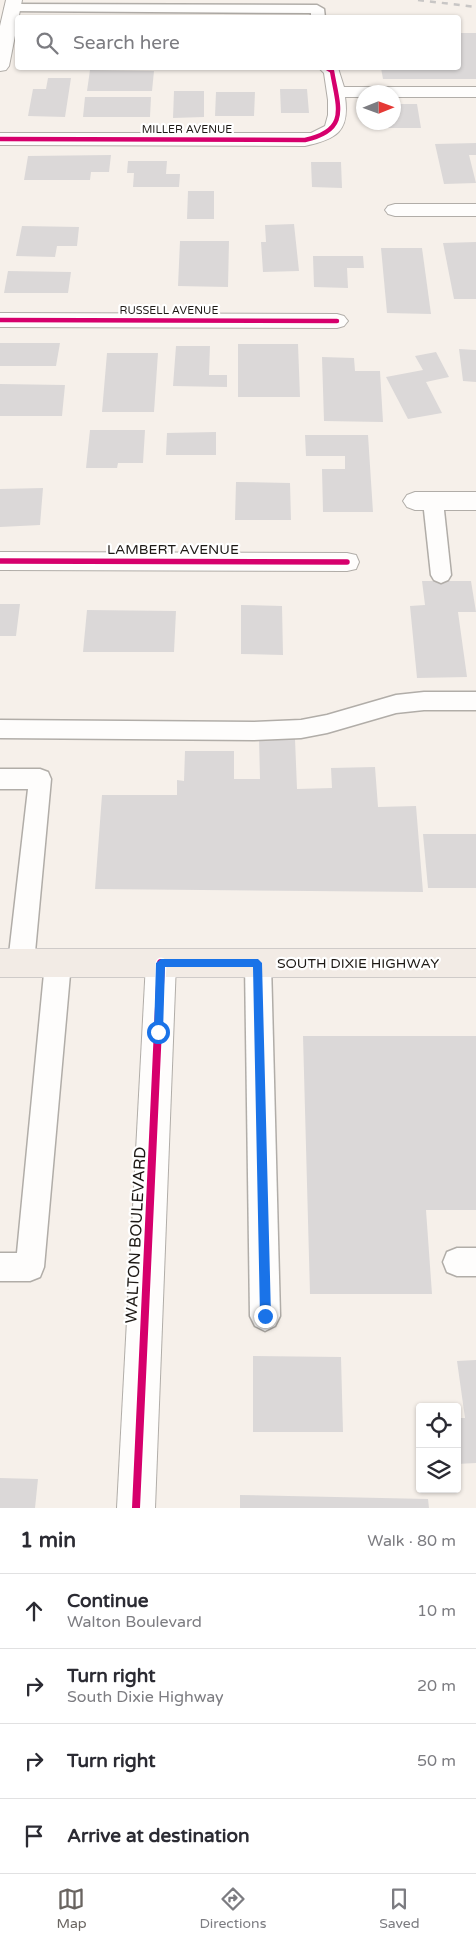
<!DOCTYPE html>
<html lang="en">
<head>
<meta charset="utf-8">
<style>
  :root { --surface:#fff; --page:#f7f7f7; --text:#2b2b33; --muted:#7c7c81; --line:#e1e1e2; --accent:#696460 }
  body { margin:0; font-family:"Varela Round",sans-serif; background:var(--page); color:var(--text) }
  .controls { position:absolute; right:15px; bottom:15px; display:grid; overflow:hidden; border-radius:5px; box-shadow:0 1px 4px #0004 }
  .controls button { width:45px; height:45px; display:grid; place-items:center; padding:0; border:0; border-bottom:1px solid var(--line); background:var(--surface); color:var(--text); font:25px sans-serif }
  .compass { position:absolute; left:356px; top:85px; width:45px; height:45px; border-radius:50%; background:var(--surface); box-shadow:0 1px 4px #0004; rotate:89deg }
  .stop { position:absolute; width:15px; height:15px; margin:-11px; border:4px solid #1a73e8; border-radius:50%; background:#fff }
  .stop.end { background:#1a73e8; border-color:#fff; box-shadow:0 1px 5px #0008 }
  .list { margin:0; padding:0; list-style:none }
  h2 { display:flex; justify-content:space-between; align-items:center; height:65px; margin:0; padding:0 20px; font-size:21px }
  h2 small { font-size:16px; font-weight:400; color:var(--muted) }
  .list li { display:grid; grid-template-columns:32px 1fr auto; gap:15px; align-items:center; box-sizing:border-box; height:75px; padding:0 20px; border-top:1px solid var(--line) }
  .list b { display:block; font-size:19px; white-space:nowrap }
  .list p { margin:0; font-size:16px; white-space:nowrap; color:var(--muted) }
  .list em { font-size:16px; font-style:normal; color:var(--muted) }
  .icon { flex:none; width:28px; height:28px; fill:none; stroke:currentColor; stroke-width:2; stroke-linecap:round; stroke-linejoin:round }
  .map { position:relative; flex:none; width:476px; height:1508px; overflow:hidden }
  .search { position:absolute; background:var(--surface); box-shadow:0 1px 4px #0004; left:15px; right:15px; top:15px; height:55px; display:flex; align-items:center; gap:12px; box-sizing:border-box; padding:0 18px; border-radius:5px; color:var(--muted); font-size:19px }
  .sheet { height:365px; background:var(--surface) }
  nav { display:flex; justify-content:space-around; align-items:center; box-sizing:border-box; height:70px; border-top:1px solid var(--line); background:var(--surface); font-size:14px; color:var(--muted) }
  nav a { display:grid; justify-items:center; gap:2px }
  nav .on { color:var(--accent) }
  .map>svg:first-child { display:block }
  .building { fill:#dbd8d8 }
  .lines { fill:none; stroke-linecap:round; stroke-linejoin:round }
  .service-casing { stroke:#b1ada8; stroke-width:3 }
  .minor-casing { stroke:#b1ada8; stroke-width:2 }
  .primary-casing { stroke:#cfcbc9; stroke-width:2 }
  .service { fill:#fefdfc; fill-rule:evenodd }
  .minor { fill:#fefdfc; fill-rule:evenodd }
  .primary { fill:#f2ebe5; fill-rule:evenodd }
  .rail { stroke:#c8c6c5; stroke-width:2.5; stroke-dasharray:6 6; stroke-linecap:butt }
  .cycleway-far2-casing { stroke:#fff; stroke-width:6 }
  .cycleway-far1-casing { stroke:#fff; stroke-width:9 }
  .cycleway-casing { stroke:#fff; stroke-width:11 }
  .cycleway-far2 { stroke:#d6006c; stroke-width:4.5 }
  .cycleway-far1 { stroke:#d6006c; stroke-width:5.5 }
  .cycleway { stroke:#d6006c; stroke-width:8 }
  .route { fill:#1a73e8 }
  .labels { text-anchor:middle; stroke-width:4.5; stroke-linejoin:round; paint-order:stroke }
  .far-street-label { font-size:11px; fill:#1d1915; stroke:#fff }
  .street-label { font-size:14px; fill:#1d1915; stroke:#fff }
  .near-street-label { font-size:16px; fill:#1d1915; stroke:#fff }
</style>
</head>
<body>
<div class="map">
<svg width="476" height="1508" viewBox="0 0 476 1508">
  <rect width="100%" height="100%" fill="#f6f0ea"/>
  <g class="building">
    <polygon points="458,33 476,33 476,79 383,79 381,68 458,68"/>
    <polygon points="90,70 154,71 152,91 87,91"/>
    <polygon points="48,78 71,78 65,117 28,116 33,89 46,89"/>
    <polygon points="280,89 307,89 309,113 281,113"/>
    <polygon points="174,91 204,91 204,117 173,118"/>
    <polygon points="216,92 255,92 254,116 215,116"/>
    <polygon points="85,97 151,97 150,117 83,117"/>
    <polygon points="394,104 417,104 421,128 387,128 386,122 394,122 395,120"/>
    <polygon points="476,143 476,155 469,155 476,183 444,184 435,144"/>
    <polygon points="111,155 109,172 91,172 90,180 24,180 28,156"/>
    <polygon points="128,161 167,161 166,174 180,174 179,187 133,187 134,173 127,173"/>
    <polygon points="311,162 341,162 342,188 312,187"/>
    <polygon points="188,191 214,191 214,219 187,219"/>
    <polygon points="294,224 299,271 263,272 261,242 266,242 265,225"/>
    <polygon points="22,226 79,227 77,246 57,246 55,257 16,256"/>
    <polygon points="180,241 229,241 228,287 178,286"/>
    <polygon points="476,242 476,299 454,299 443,243"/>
    <polygon points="381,248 422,248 431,314 387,313"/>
    <polygon points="313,256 363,256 364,268 347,268 348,288 314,287"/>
    <polygon points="8,271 71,272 68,293 4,293"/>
    <polygon points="0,343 60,343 56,366 0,366"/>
    <polygon points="238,344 298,344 300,397 238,397"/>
    <polygon points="176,346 210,346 209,375 227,375 227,387 173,386"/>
    <polygon points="459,349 476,350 476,382 463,381"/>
    <polygon points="436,352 449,377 426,382 442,413 408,419 386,377 423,370 415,356"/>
    <polygon points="107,353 158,353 154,412 102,412"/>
    <polygon points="322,357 354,358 355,371 380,371 383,422 324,421"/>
    <polygon points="0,384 65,385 62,416 0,416"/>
    <polygon points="90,430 145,430 143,463 118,463 117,468 86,468"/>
    <polygon points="216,432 216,455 166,455 167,433"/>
    <polygon points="305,435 368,435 373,512 323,512 322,469 345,469 345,456 306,456"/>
    <polygon points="236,482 290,483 291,520 235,520"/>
    <polygon points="43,488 40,525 0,527 0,489"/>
    <polygon points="422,581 471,581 476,612 458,612 467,677 417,678 410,606 425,605"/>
    <polygon points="0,604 20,604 16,636 0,636"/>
    <polygon points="241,605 282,606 283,655 241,654"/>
    <polygon points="87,610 176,611 174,652 83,652"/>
    <polygon points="259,739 295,739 297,789 332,788 331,768 375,767 378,807 416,806 423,892 95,889 102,795 177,795 177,780 184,781 185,751 234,751 234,779 260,779"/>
    <polygon points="423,834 476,834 476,888 428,888"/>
    <polygon points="303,1036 476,1036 476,1210 426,1210 432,1294 310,1294"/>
    <polygon points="253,1356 341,1357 343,1432 253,1432"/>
    <polygon points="476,1360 476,1463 457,1464 457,1418 465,1418 457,1361"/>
    <polygon points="0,1478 38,1479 35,1508 0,1508"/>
    <polygon points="240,1495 428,1499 429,1508 240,1508"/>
  </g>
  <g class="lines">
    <defs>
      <g id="service">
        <polygon points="12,4 317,5 324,9 325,18 311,18 311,13 7,11 5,8 7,5"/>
        <polygon points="433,494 440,496 443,501 451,575 448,580 441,583 434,580 431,575 423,501 426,496"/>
        <polygon points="424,692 476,692 476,710 424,710 396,713 327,733 301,738 254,740 0,738 0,720 254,722 301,720 327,715 396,695"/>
        <polygon points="0,769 40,769 48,772 51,779 34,963 30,971 21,975 12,971 8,963 28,789 0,789"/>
        <polygon points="58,951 67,955 71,963 44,1267 40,1277 30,1281 0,1281 0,1253 17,1253 45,963 49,955"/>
        <polygon points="258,951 267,955 271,963 280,1316 275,1326 265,1331 255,1326 250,1316 245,963 249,955"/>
        <polygon points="457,1248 476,1248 476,1276 457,1276 447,1272 443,1262 447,1252"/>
      </g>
      <g id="minor">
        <polygon points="6,0 22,0 9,66 6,70 0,71 0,26"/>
        <path d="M319 68H338L344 87H476V97H394V92H364V97H345C350 132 336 139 305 146L0 145V133H311L325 126 328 115V100L324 73Z"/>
        <polygon points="395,204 476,204 476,216 395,216 388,214 385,210 388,206"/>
        <polygon points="0,313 337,314 344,316 348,321 344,326 337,328 0,327"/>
        <polygon points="415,492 476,492 476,510 415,510 407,507 403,501 407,495"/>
        <polygon points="0,552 347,553 356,555 359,562 356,569 347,571 0,570"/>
        <polygon points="161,949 172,953 176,963 155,1508 117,1508 146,963 150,953"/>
      </g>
      <rect id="primary" x="0" y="949" width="476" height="28"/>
    </defs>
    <use href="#service" class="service-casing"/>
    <use href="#minor" class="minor-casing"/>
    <use href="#primary" class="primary-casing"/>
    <use href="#service" class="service"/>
    <use href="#minor" class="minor"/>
    <use href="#primary" class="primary"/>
    <polyline class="rail" points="418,0 476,7"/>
    <defs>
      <g id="cycleway-far2">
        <path d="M0 139 305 140C350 130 338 107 332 71L327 68"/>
        <polyline points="0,320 337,321"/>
      </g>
      <polyline id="cycleway-far1" points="0,561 347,562"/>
      <polyline id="cycleway" points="136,1508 161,963"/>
    </defs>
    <use href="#cycleway-far2" class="cycleway-far2-casing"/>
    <use href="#cycleway-far1" class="cycleway-far1-casing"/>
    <use href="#cycleway" class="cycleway-casing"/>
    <use href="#cycleway-far2" class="cycleway-far2"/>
    <use href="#cycleway-far1" class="cycleway-far1"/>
    <use href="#cycleway" class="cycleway"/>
  </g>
  <polygon class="route" points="161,959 258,959 262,963 271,1316 269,1320 265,1321 262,1320 260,1316 253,967 165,967 163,1032 158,1036 154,1032 156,963"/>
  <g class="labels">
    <g class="far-street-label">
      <text x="187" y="133">MILLER AVENUE</text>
      <text x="169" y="314">RUSSELL AVENUE</text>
    </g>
    <g class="street-label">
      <text x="173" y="554">LAMBERT AVENUE</text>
      <text x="358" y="968">SOUTH DIXIE HIGHWAY</text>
    </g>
    <g class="near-street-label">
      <text transform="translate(135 1235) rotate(-87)" y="6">WALTON BOULEVARD</text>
    </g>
  </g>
</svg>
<div class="controls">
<button><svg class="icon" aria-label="locate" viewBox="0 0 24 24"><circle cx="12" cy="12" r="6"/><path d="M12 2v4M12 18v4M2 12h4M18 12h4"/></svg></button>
<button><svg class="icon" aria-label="layers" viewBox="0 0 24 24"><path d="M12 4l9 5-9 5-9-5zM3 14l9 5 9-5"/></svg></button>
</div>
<svg class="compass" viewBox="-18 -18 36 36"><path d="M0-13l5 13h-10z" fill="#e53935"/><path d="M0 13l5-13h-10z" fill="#7c7c81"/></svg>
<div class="stop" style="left:158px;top:1032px"></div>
<div class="stop end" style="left:265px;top:1316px"></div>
<div class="search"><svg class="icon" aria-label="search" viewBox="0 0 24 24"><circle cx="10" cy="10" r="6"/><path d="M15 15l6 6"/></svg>Search here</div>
</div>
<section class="sheet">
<h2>1 min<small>Walk · 80 m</small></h2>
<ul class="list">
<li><svg class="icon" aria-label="ahead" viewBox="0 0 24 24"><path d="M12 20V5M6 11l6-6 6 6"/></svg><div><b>Continue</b><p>Walton Boulevard</p></div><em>10 m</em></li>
<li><svg class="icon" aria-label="right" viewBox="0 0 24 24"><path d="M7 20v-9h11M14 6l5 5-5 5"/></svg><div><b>Turn right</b><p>South Dixie Highway</p></div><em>20 m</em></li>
<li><svg class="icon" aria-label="right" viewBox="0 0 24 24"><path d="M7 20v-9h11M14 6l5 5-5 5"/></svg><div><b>Turn right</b></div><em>50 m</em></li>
<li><svg class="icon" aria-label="arrive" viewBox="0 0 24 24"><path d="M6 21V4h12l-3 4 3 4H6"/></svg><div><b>Arrive at destination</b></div></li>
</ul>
</section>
<nav>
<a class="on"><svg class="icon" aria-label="map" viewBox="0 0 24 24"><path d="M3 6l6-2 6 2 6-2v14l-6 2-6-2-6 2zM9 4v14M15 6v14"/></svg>Map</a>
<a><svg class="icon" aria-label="directions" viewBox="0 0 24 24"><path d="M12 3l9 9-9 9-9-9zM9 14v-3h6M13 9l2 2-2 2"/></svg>Directions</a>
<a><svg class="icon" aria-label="saved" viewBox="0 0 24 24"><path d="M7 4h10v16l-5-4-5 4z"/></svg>Saved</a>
</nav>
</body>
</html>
